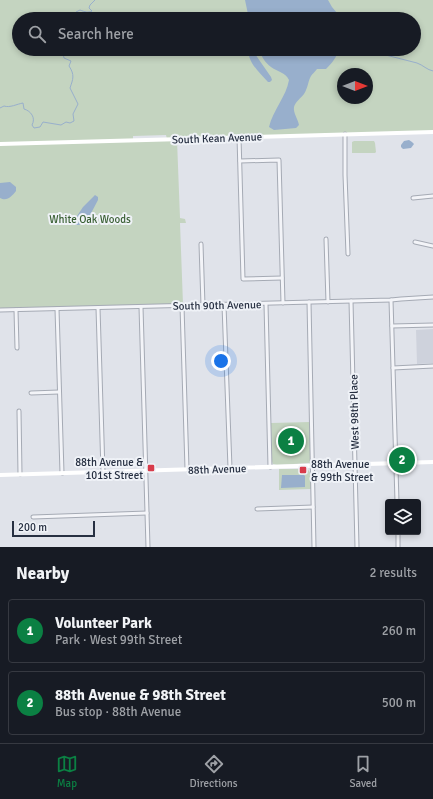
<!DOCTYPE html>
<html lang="en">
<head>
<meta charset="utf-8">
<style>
  :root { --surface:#171b24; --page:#242831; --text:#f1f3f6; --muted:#9ea1a6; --line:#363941; --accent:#0b8043 }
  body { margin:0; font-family:Signika,sans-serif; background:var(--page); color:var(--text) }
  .controls { position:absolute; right:12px; bottom:12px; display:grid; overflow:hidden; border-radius:4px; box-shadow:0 2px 6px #0003 }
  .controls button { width:36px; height:36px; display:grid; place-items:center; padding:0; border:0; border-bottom:1px solid var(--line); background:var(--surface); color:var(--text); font:20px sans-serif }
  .compass { position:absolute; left:337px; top:68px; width:36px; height:36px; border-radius:50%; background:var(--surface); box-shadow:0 2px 6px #0003; rotate:90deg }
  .scale { position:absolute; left:12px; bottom:10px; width:83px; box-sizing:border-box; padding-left:4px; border:2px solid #273042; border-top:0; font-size:11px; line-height:14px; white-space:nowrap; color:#273042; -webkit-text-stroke:3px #eff2f7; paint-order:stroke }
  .you { position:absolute; left:221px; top:361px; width:14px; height:14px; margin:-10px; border:3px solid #fff; border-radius:50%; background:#1a73e8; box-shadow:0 0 0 6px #1a73e833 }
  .badge { display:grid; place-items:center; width:26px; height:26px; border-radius:50%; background:var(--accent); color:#fff; font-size:13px; font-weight:700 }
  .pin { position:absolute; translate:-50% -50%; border:2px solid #fff; box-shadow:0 1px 4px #0006 }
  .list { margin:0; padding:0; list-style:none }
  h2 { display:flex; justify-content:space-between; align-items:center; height:52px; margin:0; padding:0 16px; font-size:17px }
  h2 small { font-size:13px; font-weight:400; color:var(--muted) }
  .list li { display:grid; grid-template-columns:26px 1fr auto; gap:12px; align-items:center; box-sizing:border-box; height:64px; margin:0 8px 8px; padding:0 8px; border:1px solid var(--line); border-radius:4px }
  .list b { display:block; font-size:15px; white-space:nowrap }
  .list p { margin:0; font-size:13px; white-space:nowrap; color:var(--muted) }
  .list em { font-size:13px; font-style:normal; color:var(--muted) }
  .icon { flex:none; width:22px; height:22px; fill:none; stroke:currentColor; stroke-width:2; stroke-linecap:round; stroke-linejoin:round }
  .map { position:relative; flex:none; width:433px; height:547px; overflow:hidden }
  .search { position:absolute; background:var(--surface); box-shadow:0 2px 6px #0003; left:12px; right:12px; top:12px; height:44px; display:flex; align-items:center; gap:10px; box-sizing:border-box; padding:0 14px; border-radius:22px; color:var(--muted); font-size:15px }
  .sheet { height:196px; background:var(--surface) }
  nav { display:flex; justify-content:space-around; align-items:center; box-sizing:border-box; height:56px; border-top:1px solid var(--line); background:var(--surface); font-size:11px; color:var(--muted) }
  nav a { display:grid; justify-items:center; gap:2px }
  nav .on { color:var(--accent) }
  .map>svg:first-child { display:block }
  .built { fill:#ced2dc }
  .green { fill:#c4d4c0; fill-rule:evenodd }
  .water { fill:#98afcc }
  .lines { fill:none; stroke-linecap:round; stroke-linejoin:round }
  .stream { stroke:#98afcc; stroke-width:1 }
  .street-casing { stroke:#a5aab4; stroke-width:5 }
  .street { stroke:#f3f4f8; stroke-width:3 }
  .secondary { stroke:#fff; stroke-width:4 }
  .poi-dot { fill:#d83c4b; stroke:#eff2f7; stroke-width:1.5 }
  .labels { text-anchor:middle; stroke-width:4; stroke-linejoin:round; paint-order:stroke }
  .street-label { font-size:11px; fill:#273042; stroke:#eff2f7 }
  .park-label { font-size:11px; fill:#395f33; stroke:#eff2f7 }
  .poi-label { font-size:11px; fill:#273042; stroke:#eff2f7; text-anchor:end }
</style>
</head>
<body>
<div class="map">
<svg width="433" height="547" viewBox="0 0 433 547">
  <rect width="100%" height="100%" fill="#e0e3ea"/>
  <polygon class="built" points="433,329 433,363 417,364 416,330"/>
  <g class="green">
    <path d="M0 0H433V132L177 140 180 218 185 219 186 223H180L183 304 117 308 0 312ZM19 19H414V49H19ZM343 74H367V98H343ZM166 135 167 139 133 140V136Z"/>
    <polygon points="354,141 374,141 375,143 376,152 375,153 352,153 352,142"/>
    <polygon points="310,422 311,460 310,463 277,465 273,464 272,461 271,423"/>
    <path d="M279 469H307C313 473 311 482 311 489L279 490Z"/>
  </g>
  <g class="water">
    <polygon points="245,0 328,0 332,7 342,19 249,19"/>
    <path d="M249 49H251L253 51 271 77 272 80 270 82H268C259 72 249 64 248 50Z"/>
    <path d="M258 49H339C337 57 332 63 326 69H317C315 72 312 74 311 76 308 81 308 88 304 94 301 98 295 102 294 107 293 113 298 119 299 125L296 128 274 130 269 127C273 110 286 97 289 80 285 72 278 72 271 67 265 63 261 55 258 49Z"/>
    <polygon points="409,140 412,142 414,144 411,148 403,149 401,147 401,145 404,141"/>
    <path d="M10 182 16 187V191C12 196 7 202 0 198V183Z"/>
    <polygon points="95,195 98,197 98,200 88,219 79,225 74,225 72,224 72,222 77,216 83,207"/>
    <polygon points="282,475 304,475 305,476 305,487 281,488"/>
  </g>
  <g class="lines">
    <g class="stream">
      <path d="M75 19 76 12 80 10C85 12 88 13 92 11L89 8 90 5 95 0"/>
      <path d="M365 49 374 52 417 63C423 65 427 70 433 71"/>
      <path d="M0 108 4 106C10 108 17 104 23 103L24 109C31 111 36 118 32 125L34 128 40 127 43 122 61 125 66 122 70 123 74 121 73 114 78 104 70 88C73 79 75 75 69 66L71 61 64 58 62 49"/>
    </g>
    <defs>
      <g id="street">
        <polyline points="345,134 345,175 348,254"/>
        <polyline points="239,137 243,279 282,278"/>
        <polyline points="240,161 279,160 283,303"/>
        <polyline points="413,198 433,196"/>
        <polyline points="326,239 328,302"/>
        <polyline points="415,242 433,246"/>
        <polyline points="201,244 203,305"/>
        <polyline points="391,300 397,502"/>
        <polyline points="351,301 357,547"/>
        <polyline points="309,302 314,547"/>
        <polyline points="266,304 270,467"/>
        <polyline points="224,305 230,468"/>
        <polyline points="182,306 187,469"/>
        <polyline points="141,307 148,547"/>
        <polyline points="98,308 103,472"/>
        <polyline points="57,309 62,473"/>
        <polyline points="0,310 391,300 401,299 433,297"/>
        <polyline points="16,310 17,348"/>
        <polyline points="392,326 433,325"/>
        <polyline points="393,368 433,366"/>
        <polyline points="31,393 59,392"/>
        <polyline points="19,411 20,474"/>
        <polyline points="257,509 313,507"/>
        <polyline points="33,517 147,513"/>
        <polyline points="398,532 398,547"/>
      </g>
    </defs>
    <use href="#street" class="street-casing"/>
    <use href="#street" class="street"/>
    <g class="secondary">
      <polyline points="0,144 433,132"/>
      <polyline points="0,475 433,462"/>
    </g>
  </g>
  <g class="poi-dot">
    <rect x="147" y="464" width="8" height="8" rx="2"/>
    <rect x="299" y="466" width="8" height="8" rx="2"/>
  </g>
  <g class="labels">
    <g class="street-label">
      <text transform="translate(217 138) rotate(-2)" y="4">South Kean Avenue</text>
      <text transform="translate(217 305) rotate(-1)" y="4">South 90th Avenue</text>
      <text transform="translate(354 412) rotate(-91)" y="4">West 98th Place</text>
      <text transform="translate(217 469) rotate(-2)" y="4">88th Avenue</text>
    </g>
    <g class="park-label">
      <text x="90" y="223">White Oak Woods</text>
    </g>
    <g class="poi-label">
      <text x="143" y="466">88th Avenue &amp;<tspan x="143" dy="13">101st Street</tspan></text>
      <text x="311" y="468" text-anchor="start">88th Avenue<tspan x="311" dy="13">&amp; 99th Street</tspan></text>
    </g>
  </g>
</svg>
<div class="controls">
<button><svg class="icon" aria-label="layers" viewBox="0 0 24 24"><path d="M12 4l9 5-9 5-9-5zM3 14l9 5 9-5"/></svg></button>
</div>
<svg class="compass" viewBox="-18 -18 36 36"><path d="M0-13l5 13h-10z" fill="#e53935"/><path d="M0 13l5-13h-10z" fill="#9ea1a6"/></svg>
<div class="scale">200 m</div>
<div class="you"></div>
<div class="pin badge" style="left:291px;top:441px">1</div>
<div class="pin badge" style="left:402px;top:460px">2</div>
<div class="search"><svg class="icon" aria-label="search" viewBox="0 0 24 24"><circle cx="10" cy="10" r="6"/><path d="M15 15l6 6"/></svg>Search here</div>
</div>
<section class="sheet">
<h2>Nearby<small>2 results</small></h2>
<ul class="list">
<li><span class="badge">1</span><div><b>Volunteer Park</b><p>Park · West 99th Street</p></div><em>260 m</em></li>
<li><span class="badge">2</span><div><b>88th Avenue &amp; 98th Street</b><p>Bus stop · 88th Avenue</p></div><em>500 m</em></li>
</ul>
</section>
<nav>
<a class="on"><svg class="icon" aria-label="map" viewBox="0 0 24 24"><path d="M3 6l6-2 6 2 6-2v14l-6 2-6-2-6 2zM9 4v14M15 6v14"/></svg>Map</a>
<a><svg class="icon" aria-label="directions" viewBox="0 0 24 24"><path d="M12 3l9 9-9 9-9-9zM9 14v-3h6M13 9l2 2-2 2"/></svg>Directions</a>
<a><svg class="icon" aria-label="saved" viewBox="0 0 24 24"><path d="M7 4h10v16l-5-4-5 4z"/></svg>Saved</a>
</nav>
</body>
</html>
